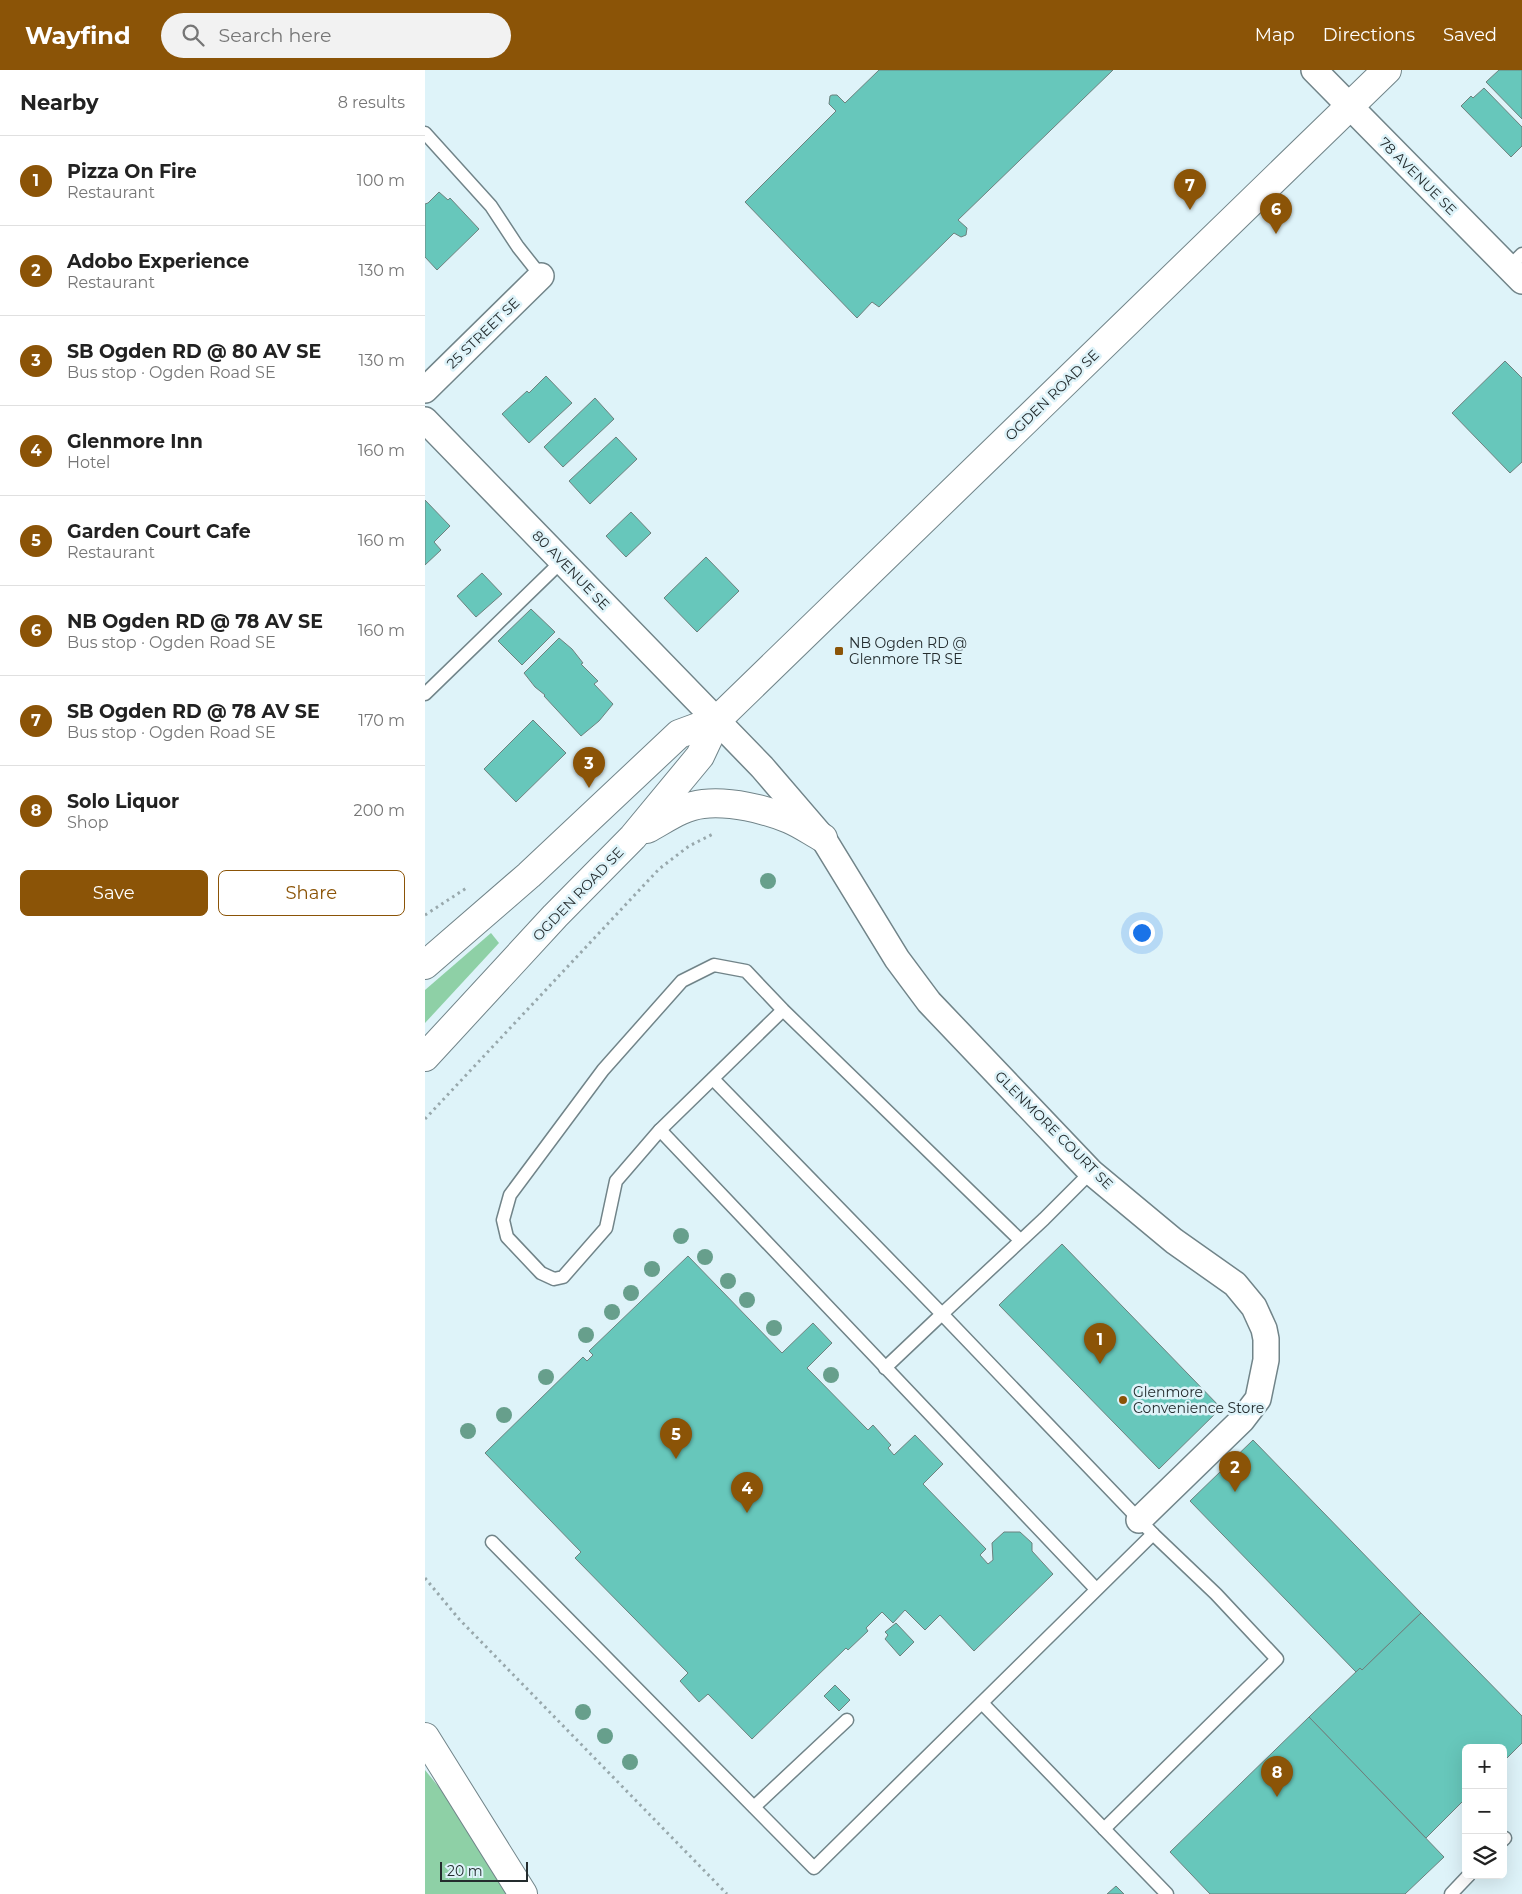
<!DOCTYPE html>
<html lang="en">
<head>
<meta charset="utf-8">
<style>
  :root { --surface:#fff; --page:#f2f2f2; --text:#222; --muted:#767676; --line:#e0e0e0; --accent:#8b5407 }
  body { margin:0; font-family:Montserrat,sans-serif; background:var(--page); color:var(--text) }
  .controls { position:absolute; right:15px; bottom:15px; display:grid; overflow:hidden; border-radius:8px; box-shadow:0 5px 20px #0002 }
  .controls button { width:45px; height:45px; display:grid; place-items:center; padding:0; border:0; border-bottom:1px solid var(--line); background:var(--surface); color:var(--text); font:25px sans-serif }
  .scale { position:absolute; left:15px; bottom:12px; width:88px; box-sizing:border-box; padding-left:5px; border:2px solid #242c2e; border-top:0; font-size:14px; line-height:18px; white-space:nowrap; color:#242c2e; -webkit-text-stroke:4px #def3f9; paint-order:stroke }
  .you { position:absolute; left:716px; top:862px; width:18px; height:18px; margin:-12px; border:4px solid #fff; border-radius:50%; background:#1a73e8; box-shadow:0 0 0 8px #1a73e833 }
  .badge { display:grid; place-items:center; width:32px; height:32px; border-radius:50%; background:var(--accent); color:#fff; font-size:16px; font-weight:700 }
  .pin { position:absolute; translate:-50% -41px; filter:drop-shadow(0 1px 2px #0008) }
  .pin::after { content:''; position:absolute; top:26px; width:18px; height:15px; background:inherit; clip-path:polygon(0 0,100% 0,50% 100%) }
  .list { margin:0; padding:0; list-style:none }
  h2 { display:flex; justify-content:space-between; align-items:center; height:65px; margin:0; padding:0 20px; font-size:21px }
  h2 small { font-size:16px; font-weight:400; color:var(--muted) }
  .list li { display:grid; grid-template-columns:32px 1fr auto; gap:15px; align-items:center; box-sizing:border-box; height:90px; padding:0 20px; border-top:1px solid var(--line) }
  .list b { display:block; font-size:19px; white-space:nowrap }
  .list p { margin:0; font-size:16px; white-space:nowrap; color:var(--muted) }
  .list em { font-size:16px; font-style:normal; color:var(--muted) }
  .actions { display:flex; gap:10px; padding:15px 20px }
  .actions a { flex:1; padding:11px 0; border:1px solid var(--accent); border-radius:8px; text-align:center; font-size:18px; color:var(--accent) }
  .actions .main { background:var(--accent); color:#fff }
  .icon { flex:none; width:28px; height:28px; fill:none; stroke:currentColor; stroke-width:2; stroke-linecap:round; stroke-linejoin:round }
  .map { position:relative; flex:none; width:1097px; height:1824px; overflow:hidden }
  header { display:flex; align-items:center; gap:30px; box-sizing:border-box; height:70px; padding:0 25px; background:var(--accent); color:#fff }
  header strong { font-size:24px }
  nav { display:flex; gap:28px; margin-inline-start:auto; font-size:18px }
  .search { width:350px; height:45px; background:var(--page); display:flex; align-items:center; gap:12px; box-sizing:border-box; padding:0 18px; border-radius:28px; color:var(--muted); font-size:19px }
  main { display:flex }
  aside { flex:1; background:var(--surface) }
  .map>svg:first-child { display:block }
  .green { fill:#8ed0a6 }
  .building { fill:#67c7bb; stroke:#6d817e }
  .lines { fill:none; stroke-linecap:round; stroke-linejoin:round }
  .lane-casing { stroke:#718489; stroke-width:15 }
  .street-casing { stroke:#718489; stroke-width:28 }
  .secondary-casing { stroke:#718489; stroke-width:30 }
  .highway-casing { stroke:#718489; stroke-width:30 }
  .path { stroke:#98a8ac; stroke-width:3; stroke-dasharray:2.5 4; stroke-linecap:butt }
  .lane { stroke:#fff; stroke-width:12 }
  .street { stroke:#fff; stroke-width:25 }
  .secondary { stroke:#fff; stroke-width:28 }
  .highway { stroke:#fff; stroke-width:28 }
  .tree { fill:#679f8c }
  .poi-dot { fill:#8b5407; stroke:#def3f9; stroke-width:2 }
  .labels { text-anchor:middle; stroke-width:5; stroke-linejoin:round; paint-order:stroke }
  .street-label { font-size:14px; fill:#242c2e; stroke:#def3f9 }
  .poi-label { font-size:14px; fill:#242c2e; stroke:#def3f9; text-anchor:start }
</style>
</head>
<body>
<header>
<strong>Wayfind</strong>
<div class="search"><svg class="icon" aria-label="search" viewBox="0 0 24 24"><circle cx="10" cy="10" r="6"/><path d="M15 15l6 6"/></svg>Search here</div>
<nav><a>Map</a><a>Directions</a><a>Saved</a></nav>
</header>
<main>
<aside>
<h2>Nearby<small>8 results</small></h2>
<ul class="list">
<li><span class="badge">1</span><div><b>Pizza On Fire</b><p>Restaurant</p></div><em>100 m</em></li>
<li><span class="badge">2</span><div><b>Adobo Experience</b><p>Restaurant</p></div><em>130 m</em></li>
<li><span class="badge">3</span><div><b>SB Ogden RD @ 80 AV SE</b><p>Bus stop · Ogden Road SE</p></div><em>130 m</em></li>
<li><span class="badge">4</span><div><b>Glenmore Inn</b><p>Hotel</p></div><em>160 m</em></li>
<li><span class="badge">5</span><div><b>Garden Court Cafe</b><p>Restaurant</p></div><em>160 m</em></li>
<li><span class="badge">6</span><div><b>NB Ogden RD @ 78 AV SE</b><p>Bus stop · Ogden Road SE</p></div><em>160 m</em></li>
<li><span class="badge">7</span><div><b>SB Ogden RD @ 78 AV SE</b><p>Bus stop · Ogden Road SE</p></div><em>170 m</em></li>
<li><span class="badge">8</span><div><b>Solo Liquor</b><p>Shop</p></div><em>200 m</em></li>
</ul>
<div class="actions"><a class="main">Save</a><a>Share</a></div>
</aside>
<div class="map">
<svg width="1097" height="1824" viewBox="0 0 1097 1824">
  <rect width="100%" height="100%" fill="#def3f9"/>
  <g class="green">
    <polygon points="66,863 74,873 0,953 0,920"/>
    <polygon points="0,1700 22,1727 88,1824 0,1824"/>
  </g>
  <g class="building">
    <polygon points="454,0 688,0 533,150 542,158 541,165 536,167 529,163 454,237 447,232 432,248 320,132 411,41 404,34 405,26 407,25 412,25 420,33"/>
    <polygon points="1074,0 1097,0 1097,49 1061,12"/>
    <polygon points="1059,18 1097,57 1097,76 1086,87 1036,36 1046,26 1048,28"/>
    <polygon points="14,122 23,130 25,128 54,159 12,200 0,187 0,134 3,133"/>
    <polygon points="1080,291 1097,308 1097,392 1085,403 1027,343"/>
    <polygon points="121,306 147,333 104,373 77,344 102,321 104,323"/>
    <polygon points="170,328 189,349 138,397 119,377"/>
    <polygon points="191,367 212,389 165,434 144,411"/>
    <polygon points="0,430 25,456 9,472 16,480 0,495"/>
    <polygon points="206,442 226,463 201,487 181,466"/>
    <polygon points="281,487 314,521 272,562 239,528"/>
    <polygon points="57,503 77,524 51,547 32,526"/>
    <polygon points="106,539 130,562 97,595 73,571"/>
    <polygon points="134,568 147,579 158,593 156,594 173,611 169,614 188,634 174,651 156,666 119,626 120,625 110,617 99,603"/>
    <polygon points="108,650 141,683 91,732 59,699"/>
    <polygon points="637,1174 796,1338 734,1399 574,1235"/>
    <polygon points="263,1186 357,1283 388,1253 407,1273 382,1298 443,1360 448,1355 466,1375 463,1378 469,1385 490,1365 518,1394 498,1414 561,1479 555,1485 563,1494 568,1490 567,1473 579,1462 595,1462 607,1473 607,1481 628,1504 549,1581 515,1545 500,1560 480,1540 468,1553 457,1542 441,1558 443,1561 423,1580 421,1578 327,1669 283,1624 274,1632 255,1611 263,1603 150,1488 156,1482 60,1383 158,1287 162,1291 168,1285 164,1281"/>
    <polygon points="828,1370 996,1543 937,1600 935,1598 931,1602 765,1431"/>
    <polygon points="996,1543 1097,1646 1097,1673 1078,1692 1078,1678 1041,1678 1041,1728 1001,1768 884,1647 935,1598 937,1600"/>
    <polygon points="471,1553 489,1572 475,1586 460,1569 463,1565 460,1562"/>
    <polygon points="410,1615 425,1630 414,1641 399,1626"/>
    <polygon points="884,1647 1019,1787 980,1824 785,1824 745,1782"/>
    <polygon points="691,1816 699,1824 682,1824"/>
  </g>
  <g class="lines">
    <defs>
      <g id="lane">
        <polyline points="0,63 66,136 93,177 116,206"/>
        <polyline points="1084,197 1097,184"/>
        <polyline points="0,624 137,491"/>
        <polyline points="358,940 235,1060 191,1111 181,1158 138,1207 129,1209 116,1203 82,1167 78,1150 85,1125 178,1000 257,911 289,895 321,901 358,940 595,1170"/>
        <polyline points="288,1009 517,1244 460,1298"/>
        <polyline points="235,1060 671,1519"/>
        <polyline points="67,1472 389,1798 728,1464 517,1244 619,1149 666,1102"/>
        <polyline points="557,1633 742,1824"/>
        <polyline points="329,1737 422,1650"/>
        <polyline points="679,1759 852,1589 791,1524 728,1464"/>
        <polyline points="1078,1770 1080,1768"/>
        <polyline points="1026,1824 1044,1805"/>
      </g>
      <g id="street">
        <polyline points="889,0 1097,211"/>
        <polyline points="0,320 116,206"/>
        <polyline points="0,350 337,697 398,768 472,889 504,932 666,1102 749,1171 810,1214 829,1237 839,1259 841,1269 841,1290 833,1329 817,1350 714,1450"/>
      </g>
      <g id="secondary">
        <path d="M222 759C239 750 258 736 278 734 306 731 339 739 364 749 376 754 387 762 398 768"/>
        <polyline points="0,895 104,805 254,664 292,650"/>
        <polyline points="0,987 130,846 208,767 275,686 292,650 962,0"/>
      </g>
      <polyline id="highway" points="0,1667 98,1824"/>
    </defs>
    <use href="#lane" class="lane-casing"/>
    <use href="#street" class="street-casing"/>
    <use href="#secondary" class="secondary-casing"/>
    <use href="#highway" class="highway-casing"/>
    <g class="path">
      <polyline points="0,845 43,817"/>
      <polyline points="0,1049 234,799 264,776 290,763"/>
      <polyline points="0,1508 34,1549 302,1824"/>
    </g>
    <use href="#lane" class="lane"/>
    <use href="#street" class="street"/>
    <use href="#secondary" class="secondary"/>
    <use href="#highway" class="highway"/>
  </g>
  <g class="tree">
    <circle cx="343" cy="811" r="8"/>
    <circle cx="256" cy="1166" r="8"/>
    <circle cx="280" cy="1187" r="8"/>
    <circle cx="227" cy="1199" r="8"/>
    <circle cx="303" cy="1211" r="8"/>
    <circle cx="206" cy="1223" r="8"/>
    <circle cx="322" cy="1230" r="8"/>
    <circle cx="187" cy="1242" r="8"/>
    <circle cx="349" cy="1258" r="8"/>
    <circle cx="161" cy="1265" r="8"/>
    <circle cx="406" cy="1305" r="8"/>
    <circle cx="121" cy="1307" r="8"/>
    <circle cx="79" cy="1345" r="8"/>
    <circle cx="43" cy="1361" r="8"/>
    <circle cx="158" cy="1642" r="8"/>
    <circle cx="180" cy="1666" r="8"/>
    <circle cx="205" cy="1692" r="8"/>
  </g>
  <g class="poi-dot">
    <rect x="409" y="576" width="10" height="10" rx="2.5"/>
    <circle cx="698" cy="1330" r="5"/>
  </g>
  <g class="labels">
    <g class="street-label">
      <text transform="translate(993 106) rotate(45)" y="5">78 AVENUE SE</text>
      <text transform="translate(58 263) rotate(-44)" y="5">25 STREET SE</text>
      <text transform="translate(627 325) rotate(-44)" y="5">OGDEN ROAD SE</text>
      <text transform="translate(146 500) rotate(46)" y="5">80 AVENUE SE</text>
      <text transform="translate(153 824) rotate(-46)" y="5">OGDEN ROAD SE</text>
      <text transform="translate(629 1060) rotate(45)" y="5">GLENMORE COURT SE</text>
    </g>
    <g class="poi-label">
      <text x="424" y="578">NB Ogden RD @<tspan x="424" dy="16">Glenmore TR SE</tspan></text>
      <text x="708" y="1327">Glenmore<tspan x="708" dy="16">Convenience Store</tspan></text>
    </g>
  </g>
</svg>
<div class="controls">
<button>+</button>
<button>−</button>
<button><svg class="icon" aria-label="layers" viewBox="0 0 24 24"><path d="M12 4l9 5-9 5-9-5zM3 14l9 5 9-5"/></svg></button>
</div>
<div class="scale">20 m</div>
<div class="you"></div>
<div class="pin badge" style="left:675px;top:1294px">1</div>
<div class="pin badge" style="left:810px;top:1422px">2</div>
<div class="pin badge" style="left:164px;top:718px">3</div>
<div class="pin badge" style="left:322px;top:1443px">4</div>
<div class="pin badge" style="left:251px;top:1389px">5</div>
<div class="pin badge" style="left:851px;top:164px">6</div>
<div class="pin badge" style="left:765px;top:140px">7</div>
<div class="pin badge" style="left:852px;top:1727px">8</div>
</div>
</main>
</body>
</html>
